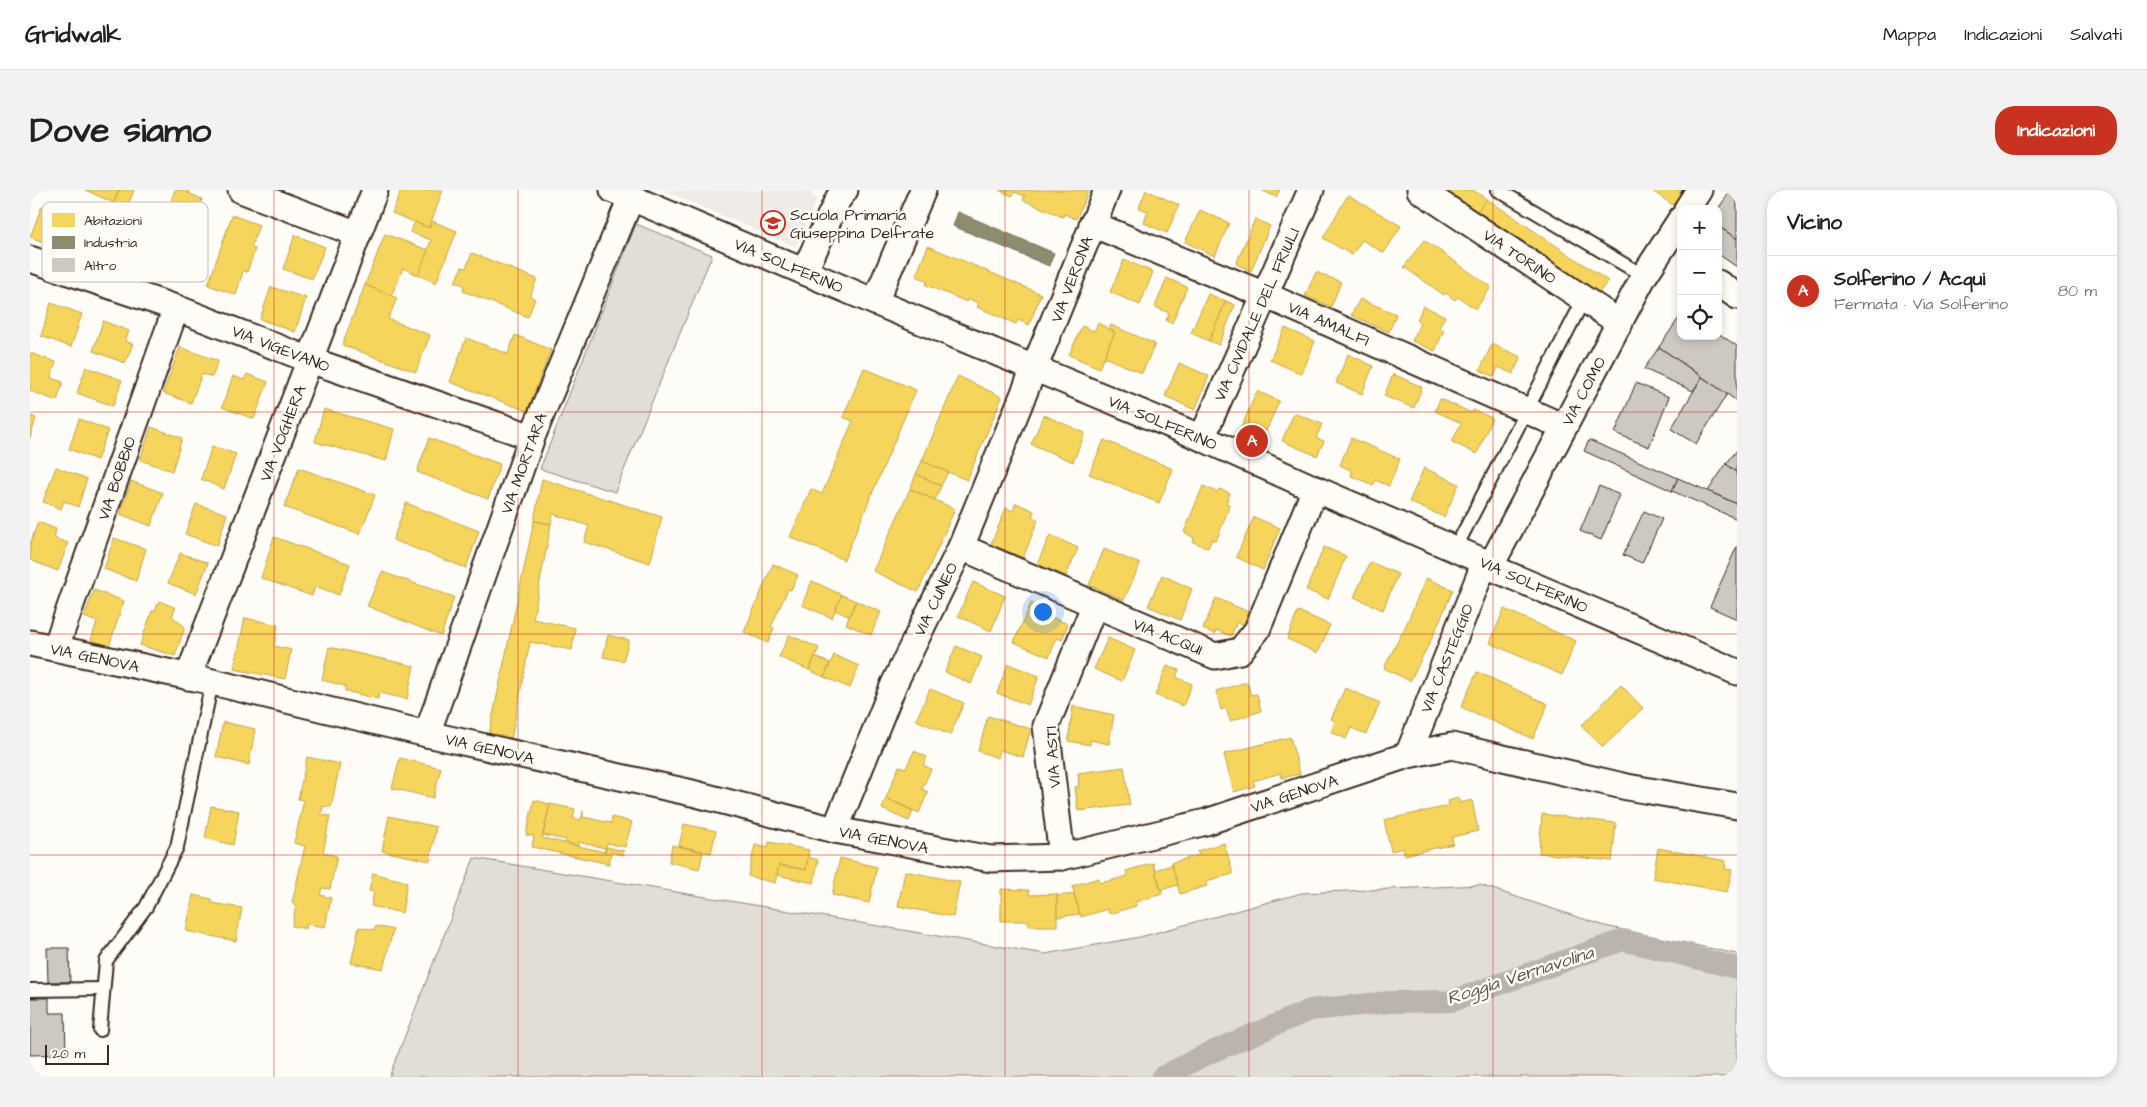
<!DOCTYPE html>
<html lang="it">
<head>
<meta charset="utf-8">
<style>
  :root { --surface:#fff; --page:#f2f2f2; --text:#222; --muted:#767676; --line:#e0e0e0; --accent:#c8321e }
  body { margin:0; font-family:"Architects Daughter",sans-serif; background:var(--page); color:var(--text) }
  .controls { position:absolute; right:15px; top:15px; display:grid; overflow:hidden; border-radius:10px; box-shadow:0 2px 8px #0003 }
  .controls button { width:45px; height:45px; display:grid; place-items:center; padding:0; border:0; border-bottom:1px solid var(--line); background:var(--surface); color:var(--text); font:25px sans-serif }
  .scale { position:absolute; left:15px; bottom:12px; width:64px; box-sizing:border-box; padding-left:5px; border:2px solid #3b2a1e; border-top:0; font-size:14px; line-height:18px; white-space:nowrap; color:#3b2a1e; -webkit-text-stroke:4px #fdfcf7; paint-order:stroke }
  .you { position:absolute; left:1012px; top:421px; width:18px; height:18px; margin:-12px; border:4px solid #fff; border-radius:50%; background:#1a73e8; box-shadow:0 0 0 8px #1a73e833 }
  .badge { display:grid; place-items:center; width:32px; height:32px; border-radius:50%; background:var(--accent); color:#fff; font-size:16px; font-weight:700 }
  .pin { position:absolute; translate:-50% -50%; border:2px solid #fff; box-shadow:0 1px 5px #0006 }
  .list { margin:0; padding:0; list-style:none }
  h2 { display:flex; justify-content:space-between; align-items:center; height:65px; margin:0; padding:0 20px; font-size:21px }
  h2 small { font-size:16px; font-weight:400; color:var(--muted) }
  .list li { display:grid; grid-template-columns:32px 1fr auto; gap:15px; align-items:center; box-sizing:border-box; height:70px; padding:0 20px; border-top:1px solid var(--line) }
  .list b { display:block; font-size:19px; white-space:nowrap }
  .list p { margin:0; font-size:16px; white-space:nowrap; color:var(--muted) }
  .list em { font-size:16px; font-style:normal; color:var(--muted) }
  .icon { flex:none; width:28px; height:28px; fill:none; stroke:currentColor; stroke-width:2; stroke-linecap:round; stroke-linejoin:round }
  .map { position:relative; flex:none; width:1707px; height:887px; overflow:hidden; border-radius:20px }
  header { display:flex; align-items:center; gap:30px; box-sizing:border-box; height:70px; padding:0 25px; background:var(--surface); border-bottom:1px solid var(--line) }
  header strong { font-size:24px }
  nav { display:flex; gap:28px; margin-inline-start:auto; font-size:18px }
  .intro { display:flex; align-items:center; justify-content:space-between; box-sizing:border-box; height:120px; padding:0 30px }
  h1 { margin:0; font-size:35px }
  .button { padding:12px 22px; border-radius:20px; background:var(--accent); color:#fff; font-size:18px; font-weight:700 }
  main { display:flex; gap:30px; padding:0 30px }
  aside { flex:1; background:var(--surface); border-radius:20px; box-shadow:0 2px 8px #0003 }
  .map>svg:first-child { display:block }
  .built { fill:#efece7 }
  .green { fill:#e1ded7; stroke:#8e847a }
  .homes { fill:#f6d55c; stroke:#bea249 }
  .industry { fill:#8c8c6e; stroke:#746f56 }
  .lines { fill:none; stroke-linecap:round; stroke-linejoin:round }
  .canal { stroke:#bbb4ad; stroke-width:22 }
  .building { fill:#cdc8c2; stroke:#3b2a1e }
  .service-casing { stroke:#3b2a1e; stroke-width:16 }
  .minor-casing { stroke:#3b2a1e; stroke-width:29 }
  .service { stroke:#fdfcf7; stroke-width:12 }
  .minor { stroke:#fdfcf7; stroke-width:25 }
  .grid { fill:none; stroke:#c8321e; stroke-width:1; stroke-opacity:0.55 }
  .labels { text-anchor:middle; stroke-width:5; stroke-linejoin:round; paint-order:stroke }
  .poi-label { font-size:16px; fill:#3b2a1e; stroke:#fdfcf7; text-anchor:start }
  .street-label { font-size:16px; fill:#3b2a1e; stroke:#fdfcf7 }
  .water-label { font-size:18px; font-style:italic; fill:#615349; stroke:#fdfcf7 }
  .key { fill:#fdfcf7; stroke:#c3bdb6; stroke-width:1 }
  .key-label { font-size:14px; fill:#3b2a1e }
</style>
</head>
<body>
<header>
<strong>Gridwalk</strong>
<nav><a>Mappa</a><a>Indicazioni</a><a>Salvati</a></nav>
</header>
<div class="intro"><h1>Dove siamo</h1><a class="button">Indicazioni</a></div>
<main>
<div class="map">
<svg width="1707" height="887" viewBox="0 0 1707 887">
  <rect width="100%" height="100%" fill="#fdfcf7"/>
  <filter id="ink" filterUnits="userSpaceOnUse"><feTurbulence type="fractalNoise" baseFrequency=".02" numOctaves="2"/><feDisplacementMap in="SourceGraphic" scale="10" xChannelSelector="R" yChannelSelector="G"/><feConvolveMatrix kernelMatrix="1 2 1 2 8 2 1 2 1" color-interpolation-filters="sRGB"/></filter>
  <g filter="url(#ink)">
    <polygon class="built" points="632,0 777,0 787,9 766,57"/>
    <g class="green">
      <polygon points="606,34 682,65 585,302 510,279"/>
      <polygon points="444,668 1015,764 1110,747 1272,703 1450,695 1575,736 1707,764 1707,887 359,887"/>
    </g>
    <g class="homes">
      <polygon points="55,0 89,0 84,13"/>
      <polygon points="89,0 104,0 97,18 84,13"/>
      <polygon points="145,0 159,0 158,3 172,9 162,40 134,30"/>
      <polygon points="371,0 413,0 399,38 362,23"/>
      <polygon points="969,0 1059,0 1046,29 1034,24 1033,27 993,10 995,6 984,2 982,6"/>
      <polygon points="1116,0 1149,15 1137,43 1114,33 1118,21 1109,18"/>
      <polygon points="1231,0 1250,0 1246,7"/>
      <polygon points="1414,0 1443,0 1457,9 1447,22"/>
      <polygon points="1621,0 1654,0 1644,16"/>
      <polygon points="1318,5 1371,36 1354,63 1332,50 1322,65 1293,48"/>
      <polygon points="1457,9 1578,91 1568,104 1447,22"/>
      <polygon points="12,16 40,26 29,58 0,47"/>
      <polygon points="1170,20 1199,33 1185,66 1155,52"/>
      <polygon points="202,25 229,35 221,58 225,59 217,82 213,81 206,105 178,95"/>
      <polygon points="1225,29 1240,36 1221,81 1206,74"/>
      <polygon points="402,31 427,41 406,93 388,85 401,50 380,42 385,32 399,38"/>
      <polygon points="355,44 398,60 388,85 373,78 361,106 335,95"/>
      <polygon points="265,45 295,57 282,89 253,79"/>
      <polygon points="1394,50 1461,97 1446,119 1428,107 1425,110 1416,103 1414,105 1374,77"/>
      <polygon points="898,56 1011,104 999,135 988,130 986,134 947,117 949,113 938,109 937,112 896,95 897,91 886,86"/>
      <polygon points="442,63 507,89 500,106 505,109 498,127 433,101 434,95 425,92 432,77 436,78"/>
      <polygon points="1094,70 1123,82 1110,115 1080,102"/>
      <polygon points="1286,82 1311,92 1301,117 1275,106"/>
      <polygon points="1137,88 1157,97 1142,133 1136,131 1139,123 1125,117"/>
      <polygon points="335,95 367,108 358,129 400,145 386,182 312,155"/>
      <polygon points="241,97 276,108 265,142 230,129"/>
      <polygon points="1178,104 1196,111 1179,151 1161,143"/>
      <polygon points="1330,109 1366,124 1359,142 1321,125"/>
      <polygon points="1196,111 1205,115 1189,155 1179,151"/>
      <polygon points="21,113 52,124 41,157 11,146"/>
      <polygon points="1393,116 1415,126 1409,138 1414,140 1405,161 1382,151 1390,133 1387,130"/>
      <polygon points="73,131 99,141 95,151 103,154 95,173 63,161"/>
      <polygon points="1068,133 1085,142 1069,178 1039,165 1052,136 1064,141"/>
      <polygon points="1081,135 1125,154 1112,183 1074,167 1085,142 1079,139"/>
      <polygon points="1255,138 1285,151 1272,184 1240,170"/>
      <polygon points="485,145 521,160 497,221 420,192 436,148 478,164"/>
      <polygon points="1462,154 1491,167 1483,184 1468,177 1464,187 1450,180"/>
      <polygon points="150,157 188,171 182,187 172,184 161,213 133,203"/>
      <polygon points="0,163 26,172 21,188 33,192 27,211 0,201"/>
      <polygon points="1318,164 1343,176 1332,204 1306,193"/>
      <polygon points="1149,173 1179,186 1165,220 1135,206"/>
      <polygon points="56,177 92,190 83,216 47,203"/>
      <polygon points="834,178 886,200 814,370 760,347 781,299 792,304 823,231 813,227"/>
      <polygon points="217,184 238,192 224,229 192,217 203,186 214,190"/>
      <polygon points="1363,184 1392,197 1384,218 1354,206"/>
      <polygon points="928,186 972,207 937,290 892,271"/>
      <polygon points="1227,201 1249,211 1233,248 1211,238"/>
      <polygon points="1410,209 1442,223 1443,220 1462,228 1447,264 1422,252 1431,233 1405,221"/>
      <polygon points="294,219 364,239 356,271 285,252"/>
      <polygon points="1264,223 1292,234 1286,248 1294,251 1287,266 1252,251"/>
      <polygon points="1014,225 1055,243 1043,272 1001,254"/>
      <polygon points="0,226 6,228 0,248"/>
      <polygon points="49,229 78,240 67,270 39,259"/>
      <polygon points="121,237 152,248 142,281 110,270"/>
      <polygon points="399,248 470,274 458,309 387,282"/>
      <polygon points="1321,248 1370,269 1359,296 1345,290 1343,295 1321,286 1322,281 1310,275"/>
      <polygon points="1074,250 1143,279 1129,313 1059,284"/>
      <polygon points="182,256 206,264 194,299 171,289"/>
      <polygon points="892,271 918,282 911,296 886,284"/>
      <polygon points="26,277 57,289 48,317 34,311 31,319 13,312"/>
      <polygon points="269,278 345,305 330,344 254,317"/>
      <polygon points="1394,278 1429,294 1414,327 1379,312"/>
      <polygon points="886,284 911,296 905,310 880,299"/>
      <polygon points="512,289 632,327 620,373 554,352 559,336 523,324 521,334 504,331"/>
      <polygon points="101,291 133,303 121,336 90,324"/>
      <polygon points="1173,296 1187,302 1189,299 1200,303 1196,313 1200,315 1186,351 1182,349 1178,358 1163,352 1164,348 1154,342"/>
      <polygon points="880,299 925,319 888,402 843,381"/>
      <polygon points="376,313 449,341 436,378 363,350"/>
      <polygon points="986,313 1004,321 1002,327 1008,330 993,368 961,354 976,318 983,321"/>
      <polygon points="166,314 197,324 187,356 155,344"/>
      <polygon points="1224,327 1250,338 1233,380 1206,367"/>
      <polygon points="504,331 521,334 503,429 545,438 542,460 500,452 481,550 459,544"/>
      <polygon points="8,332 26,339 24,348 38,353 28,381 0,370 0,354"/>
      <polygon points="1020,345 1048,358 1036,386 1007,374"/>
      <polygon points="244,347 320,374 309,405 285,396 282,406 231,388"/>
      <polygon points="84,348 116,359 106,391 74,379"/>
      <polygon points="1294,357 1316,366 1298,409 1276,400"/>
      <polygon points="1074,359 1110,374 1094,410 1059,395"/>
      <polygon points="150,363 178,373 166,404 138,393"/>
      <polygon points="1340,372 1368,384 1353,420 1324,407"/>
      <polygon points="743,374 768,385 761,400 758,399 741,437 744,438 738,453 714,442"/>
      <polygon points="352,382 424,407 411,446 337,416"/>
      <polygon points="1132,385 1162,399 1150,430 1118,416"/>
      <polygon points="1396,388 1423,400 1403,446 1380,491 1354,478 1377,433"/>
      <polygon points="782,391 812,405 802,428 772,415"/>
      <polygon points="943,392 975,406 961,441 928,426"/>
      <polygon points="64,400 94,411 79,456 61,450 67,432 54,427"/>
      <polygon points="812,405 826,411 820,427 805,420"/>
      <polygon points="1186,408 1219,422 1214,435 1207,432 1201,446 1186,440 1185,444 1173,439"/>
      <polygon points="129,411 146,418 142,426 155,437 145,466 110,455 122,421 125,421"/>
      <polygon points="826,411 851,422 841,445 816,434"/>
      <polygon points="1001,413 1019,421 1017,425 1038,434 1032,450 1027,448 1019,467 984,452"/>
      <polygon points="1474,419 1546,451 1532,485 1460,453"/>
      <polygon points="1268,421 1300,435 1288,463 1257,449"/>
      <polygon points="215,428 248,435 244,456 261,460 255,489 204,479"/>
      <polygon points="578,445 599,450 593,471 573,467"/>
      <polygon points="759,445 789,458 779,480 749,467"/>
      <polygon points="1078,448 1105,460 1092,491 1064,479"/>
      <polygon points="926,456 952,467 941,494 915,482"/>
      <polygon points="299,457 384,476 377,509 349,503 348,509 315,501 315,496 292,490"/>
      <polygon points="804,465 829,476 820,498 794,487"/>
      <polygon points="785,467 800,473 794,487 779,480"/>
      <polygon points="978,474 1009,486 998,515 967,503"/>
      <polygon points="1137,476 1149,480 1146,487 1162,494 1153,516 1125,505"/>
      <polygon points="1447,482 1518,514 1503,549 1431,517"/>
      <polygon points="1217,492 1221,505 1227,504 1231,521 1200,531 1196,518 1191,520 1186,501"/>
      <polygon points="1591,495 1613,518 1573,557 1551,536"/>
      <polygon points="1315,498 1350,513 1336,544 1321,538 1316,549 1301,542 1305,531 1301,529"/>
      <polygon points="900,499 934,513 920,545 886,530"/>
      <polygon points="1043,516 1084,525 1079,554 1060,550 1060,555 1038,551"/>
      <polygon points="958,526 1001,539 993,567 970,560 968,568 948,561"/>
      <polygon points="193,532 225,539 219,575 186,567"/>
      <polygon points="1260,547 1270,584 1252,588 1251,583 1223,591 1225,596 1204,602 1194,564"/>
      <polygon points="884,561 897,567 893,575 901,579 892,599 898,602 889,623 856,608 869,576 876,578"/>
      <polygon points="277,567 310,574 301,617 293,616 291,625 300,626 293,663 307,666 300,699 292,698 290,705 301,708 295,737 277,734 276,739 262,736 266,715 262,713 275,656 264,653 274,610 268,609"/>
      <polygon points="370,568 411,578 403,608 362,598"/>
      <polygon points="1094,577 1100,615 1048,621 1045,597 1049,596 1048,583"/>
      <polygon points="856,608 883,621 879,631 852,619"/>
      <polygon points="1429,608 1430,613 1442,610 1448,641 1422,647 1423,654 1375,665 1373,658 1361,661 1354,630 1419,616 1418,611"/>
      <polygon points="504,610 520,614 512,648 575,662 577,657 594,661 593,665 581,662 579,674 502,657 504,646 496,645"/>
      <polygon points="520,614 545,619 543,628 551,630 553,621 553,627 581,633 582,627 602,632 595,657 577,653 575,662 575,658 548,652 548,656 536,653 536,650 513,645"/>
      <polygon points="181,616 209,621 203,655 175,648"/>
      <polygon points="1512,624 1586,633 1582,671 1509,663"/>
      <polygon points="359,626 406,637 400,671 352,661"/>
      <polygon points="654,634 686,641 681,663 649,656"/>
      <polygon points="739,652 779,660 776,680 749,675 745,693 718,686 725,655 738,658"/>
      <polygon points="1194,653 1203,684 1176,691 1177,696 1150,704 1141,673 1169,665 1167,661"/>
      <polygon points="642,655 673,662 669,679 639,672"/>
      <polygon points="1628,658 1696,671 1695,679 1702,680 1697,702 1623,688"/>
      <polygon points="778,667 788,670 784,693 747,685 749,675 776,680"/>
      <polygon points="810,668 847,677 839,713 802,705"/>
      <polygon points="1123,673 1132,704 1105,712 1106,716 1079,724 1078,719 1051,727 1042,696 1069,688 1070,693 1083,690 1098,686 1096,681"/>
      <polygon points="1142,675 1148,695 1131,700 1125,680"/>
      <polygon points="875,681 930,692 923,727 868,716"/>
      <polygon points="343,683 377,692 372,723 341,716 344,702 339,701"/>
      <polygon points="971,699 999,700 999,705 1027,704 1027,736 999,736 999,731 971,731"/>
      <polygon points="1044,704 1050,724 1027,727 1027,706"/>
      <polygon points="163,705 182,709 182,713 212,718 206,751 156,741"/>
      <polygon points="346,736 363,740 353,779 321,773 329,737 345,740"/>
    </g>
    <polygon class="industry" points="928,22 1024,63 1019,76 923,36"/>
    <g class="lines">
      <polyline class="canal" points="1132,887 1177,864 1280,820 1360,812 1422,811 1593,750 1707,778"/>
    </g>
    <g class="building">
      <polygon points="1701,0 1707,0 1707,49 1688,36 1688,19"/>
      <polygon points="1688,36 1707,49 1707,77 1688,64"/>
      <polygon points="1651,125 1651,146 1688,146 1688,143 1707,156 1707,211 1629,157"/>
      <polygon points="1629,157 1672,187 1663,201 1614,179"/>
      <polygon points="1672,187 1697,204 1666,254 1641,239"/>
      <polygon points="1606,193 1639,207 1619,257 1585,243"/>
      <polygon points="1559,250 1648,288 1642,301 1554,261"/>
      <polygon points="1707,260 1707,282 1696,274"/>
      <polygon points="1696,274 1707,282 1707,314 1678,301"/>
      <polygon points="1648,288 1707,314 1707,329 1642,301"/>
      <polygon points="1569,296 1590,305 1571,350 1550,341"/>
      <polygon points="1614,321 1632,329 1612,373 1593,365"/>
      <polygon points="1707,356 1707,429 1680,417"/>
      <polygon points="17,758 39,758 40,792 18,792"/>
      <polygon points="0,808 19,808 19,823 35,823 36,864 0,865"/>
    </g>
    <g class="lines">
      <defs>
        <g id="service">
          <polyline points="1468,0 1614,86"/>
          <polyline points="1425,359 1554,109"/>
          <polyline points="0,800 73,799"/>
          <polyline points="70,840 76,771 116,717 147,657 182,492"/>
        </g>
        <g id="minor">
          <polyline points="211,0 328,44"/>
          <polyline points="583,0 845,112 1172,248 1285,299 1455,372 1460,377 1707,482"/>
          <polyline points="1390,0 1590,133"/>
          <polyline points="1657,19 1669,0"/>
          <polyline points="1062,34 1235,105 1534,237"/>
          <polyline points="0,69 146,118 280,170 502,247"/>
          <polyline points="774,82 808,9 815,0"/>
          <polyline points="1688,93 1707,106"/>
          <polyline points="845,112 893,0"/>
          <polyline points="1172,248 1281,0"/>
          <polyline points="931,357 1185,466 1210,461 1227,440 1285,299"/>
          <polyline points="1460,377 1614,86 1651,29"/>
          <polyline points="0,453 170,489 397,544 662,603 805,640 961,669 1032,667 1176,632 1378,565 1422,556 1597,597 1707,616"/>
          <polyline points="26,457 146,118"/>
          <polyline points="158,487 345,0"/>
          <polyline points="397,544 502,247 601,8"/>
          <polyline points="1378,565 1455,372"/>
          <polyline points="805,640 864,494 931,357 1077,0"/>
          <polyline points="1032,667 1016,536 1064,416"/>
        </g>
      </defs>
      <use href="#service" class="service-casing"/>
      <use href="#minor" class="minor-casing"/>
      <use href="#service" class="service"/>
      <use href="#minor" class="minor"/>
    </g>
  </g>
  <path class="grid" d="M244 0V887M488 0V887M732 0V887M975 0V887M1219 0V887M1463 0V887M0 222H1707M0 444H1707M0 665H1707"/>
  <defs>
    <symbol id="school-ring" viewBox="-11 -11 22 22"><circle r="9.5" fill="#fdfcf7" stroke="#c8321e" stroke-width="1.5"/><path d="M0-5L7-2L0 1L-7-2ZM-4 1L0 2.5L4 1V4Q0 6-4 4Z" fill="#c8321e"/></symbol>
  </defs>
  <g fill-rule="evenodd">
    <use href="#school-ring" x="729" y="19" width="28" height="28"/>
  </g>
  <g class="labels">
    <g class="poi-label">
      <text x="760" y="30">Scuola Primaria<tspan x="760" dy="18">Giuseppina Delfrate</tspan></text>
    </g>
    <g class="street-label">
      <text transform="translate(1490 66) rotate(34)" y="6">VIA TORINO</text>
      <text transform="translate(759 75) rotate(23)" y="6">VIA SOLFERINO</text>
      <text transform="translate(1041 89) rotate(-69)" y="6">VIA VERONA</text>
      <text transform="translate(1226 124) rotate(-66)" y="6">VIA CIVIDALE DEL FRIULI</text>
      <text transform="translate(1299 133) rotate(24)" y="6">VIA AMALFI</text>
      <text transform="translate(251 158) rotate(21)" y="6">VIA VIGEVANO</text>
      <text transform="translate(1553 201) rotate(-62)" y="6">VIA COMO</text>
      <text transform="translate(1133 232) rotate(23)" y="6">VIA SOLFERINO</text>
      <text transform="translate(252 243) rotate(-69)" y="6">VIA VOGHERA</text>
      <text transform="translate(493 273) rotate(-70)" y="6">VIA MORTARA</text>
      <text transform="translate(86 288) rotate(-71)" y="6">VIA BOBBIO</text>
      <text transform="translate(1504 394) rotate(24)" y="6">VIA SOLFERINO</text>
      <text transform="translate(905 409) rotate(-64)" y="6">VIA CUNEO</text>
      <text transform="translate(1138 446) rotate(22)" y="6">VIA ACQUI</text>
      <text transform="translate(65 467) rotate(12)" y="6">VIA GENOVA</text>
      <text transform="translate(1416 468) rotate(-68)" y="6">VIA CASTEGGIO</text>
      <text transform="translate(460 558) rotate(13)" y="6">VIA GENOVA</text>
      <text transform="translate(1022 567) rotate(-94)" y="6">VIA ASTI</text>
      <text transform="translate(1264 603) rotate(-18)" y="6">VIA GENOVA</text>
      <text transform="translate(854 649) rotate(11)" y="6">VIA GENOVA</text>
    </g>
    <g class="water-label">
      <text transform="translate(1490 785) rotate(-18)" y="6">Roggia Vernavolina</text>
    </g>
  </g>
  <rect x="12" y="12" width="166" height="80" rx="8" class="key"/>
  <rect x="22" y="23" width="23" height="14" fill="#f6d55c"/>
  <rect x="22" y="46" width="23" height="13" fill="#8c8c6e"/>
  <rect x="22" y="68" width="23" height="14" fill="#cdc8c2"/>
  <g class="key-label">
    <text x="54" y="35">Abitazioni</text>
    <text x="54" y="57">Industria</text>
    <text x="54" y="80">Altro</text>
  </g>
</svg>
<div class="controls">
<button>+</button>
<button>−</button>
<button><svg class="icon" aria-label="locate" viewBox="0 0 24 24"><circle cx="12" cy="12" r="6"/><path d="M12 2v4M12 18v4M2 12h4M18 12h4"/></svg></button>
</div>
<div class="scale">20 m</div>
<div class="you"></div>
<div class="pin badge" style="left:1222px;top:251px">A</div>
</div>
<aside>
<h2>Vicino<small></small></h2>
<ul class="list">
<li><span class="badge">A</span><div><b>Solferino / Acqui</b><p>Fermata · Via Solferino</p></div><em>80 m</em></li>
</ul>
</aside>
</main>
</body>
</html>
